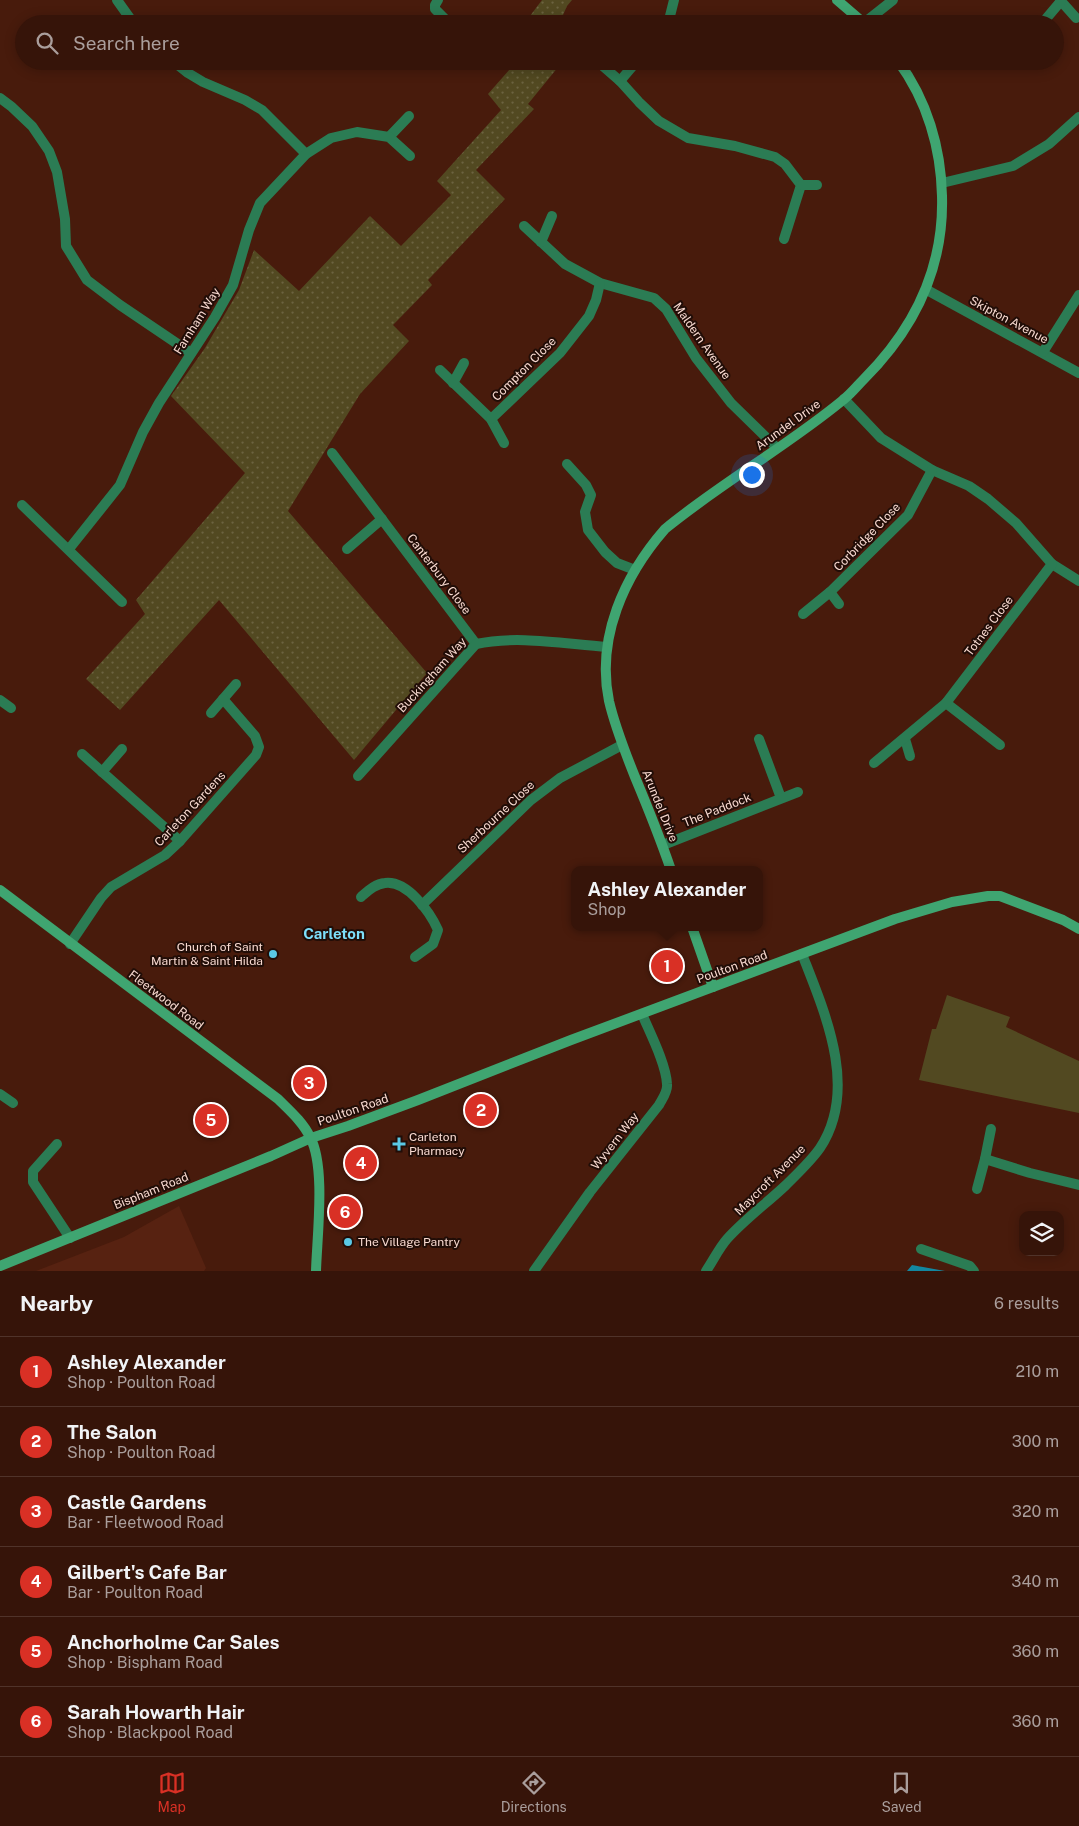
<!DOCTYPE html>
<html lang="en">
<head>
<meta charset="utf-8">
<style>
  :root { --surface:#361409; --page:#412117; --text:#f1f3f6; --muted:#aa9e9c; --line:#50332a; --accent:#d93025 }
  body { margin:0; font-family:"Public Sans",sans-serif; background:var(--page); color:var(--text) }
  .controls { position:absolute; right:15px; bottom:15px; display:grid; overflow:hidden; border-radius:10px; box-shadow:0 2px 12px #0003 }
  .controls button { width:45px; height:45px; display:grid; place-items:center; padding:0; border:0; border-bottom:1px solid var(--line); background:var(--surface); color:var(--text); font:25px sans-serif }
  .you { position:absolute; left:751px; top:474px; width:18px; height:18px; margin:-12px; border:4px solid #fff; border-radius:50%; background:#1a73e8; box-shadow:0 0 0 8px #1a73e833 }
  .badge { display:grid; place-items:center; width:32px; height:32px; border-radius:50%; background:var(--accent); color:#fff; font-size:16px; font-weight:700 }
  .pin { position:absolute; translate:-50% -50%; border:2px solid #fff; box-shadow:0 1px 5px #0006 }
  .popup { position:absolute; left:571px; top:866px; width:192px; height:65px; box-sizing:border-box; display:grid; place-content:center; border-radius:10px; background:var(--surface); filter:drop-shadow(0 1px 4px #0005); font-size:16px; white-space:nowrap; color:var(--muted) }
  .popup b { font-size:19px; color:var(--text) }
  .popup::after { content:''; position:absolute; left:50%; top:100%; margin-left:-10px; border:10px solid transparent; border-top-color:var(--surface) }
  .list { margin:0; padding:0; list-style:none }
  h2 { display:flex; justify-content:space-between; align-items:center; height:65px; margin:0; padding:0 20px; font-size:21px }
  h2 small { font-size:16px; font-weight:400; color:var(--muted) }
  .list li { display:grid; grid-template-columns:32px 1fr auto; gap:15px; align-items:center; box-sizing:border-box; height:70px; padding:0 20px; border-top:1px solid var(--line) }
  .list b { display:block; font-size:19px; white-space:nowrap }
  .list p { margin:0; font-size:16px; white-space:nowrap; color:var(--muted) }
  .list em { font-size:16px; font-style:normal; color:var(--muted) }
  .icon { flex:none; width:28px; height:28px; fill:none; stroke:currentColor; stroke-width:2; stroke-linecap:round; stroke-linejoin:round }
  .map { position:relative; flex:none; width:1079px; height:1271px; overflow:hidden }
  .search { position:absolute; background:var(--surface); box-shadow:0 2px 12px #0003; left:15px; right:15px; top:15px; height:55px; display:flex; align-items:center; gap:12px; box-sizing:border-box; padding:0 18px; border-radius:28px; color:var(--muted); font-size:19px }
  .sheet { height:485px; background:var(--surface) }
  nav { display:flex; justify-content:space-around; align-items:center; box-sizing:border-box; height:70px; border-top:1px solid var(--line); background:var(--surface); font-size:14px; color:var(--muted) }
  nav a { display:grid; justify-items:center; gap:2px }
  nav .on { color:var(--accent) }
  .map>svg:first-child { display:block }
  .built { fill:#572211 }
  .green { fill:#524921 }
  .park { fill:url(#park-dots) }
  .water { fill:url(#water-ripples) }
  .lines { fill:none; stroke-linecap:round; stroke-linejoin:round }
  .street { stroke:#2b7c54; stroke-width:10 }
  .secondary { stroke:#3fa571; stroke-width:10 }
  .poi-dot { fill:#5ac8e5; stroke:#210d07; stroke-width:2 }
  .labels { text-anchor:middle; stroke-width:4; stroke-linejoin:round; paint-order:stroke }
  .street-label { font-size:12px; fill:#f9dad1; stroke:#210d07 }
  .poi-label { font-size:12px; fill:#f9dad1; stroke:#210d07; text-anchor:start }
  .quarter-label { font-size:15px; font-weight:bold; fill:#7ddffa; stroke:#210d07 }
</style>
</head>
<body>
<div class="map">
<svg width="1079" height="1271" viewBox="0 0 1079 1271">
  <defs>
    <pattern id="park-dots" width="8" height="8" patternUnits="userSpaceOnUse" patternTransform="scale(1.25)"><rect width="8" height="8" fill="#524921"/><path d="M2 2h.1M6 6h.1" fill="none" stroke="#6c6340" stroke-width="1.8" stroke-linecap="round"/></pattern>
    <pattern id="water-ripples" width="26" height="14" patternUnits="userSpaceOnUse" patternTransform="scale(1.25)"><rect width="26" height="14" fill="#1387a0"/><path d="M2 4q2-2 4 0t4 0M15 11q2-2 4 0t4 0" fill="none" stroke="#276e7e"/></pattern>
  </defs>
  <rect width="100%" height="100%" fill="#481b0c"/>
  <polygon class="built" points="179,1206 206,1268 204,1271 36,1271 124,1237"/>
  <polygon class="green" points="947,995 1010,1017 1006,1027 1079,1061 1079,1113 919,1080 932,1029 936,1029"/>
  <g class="park">
    <polygon points="542,0 572,0 567,6 559,24 524,24"/>
    <polygon points="517,61 563,61 528,104 534,109 476,170 505,199 428,280 432,285 393,325 409,341 360,394 288,511 427,673 354,760 219,600 120,710 86,679 145,614 136,600 245,473 171,396 205,348 239,290 254,250 299,291 370,216 401,246 451,195 437,181 501,110 488,94"/>
  </g>
  <polygon class="water" points="912,1265 945,1271 946,1271 907,1271"/>
  <g class="lines">
    <g class="street">
      <polyline points="117,0 134,24"/>
      <polyline points="438,0 435,5 435,9 450,24"/>
      <polyline points="1060,0 1076,18"/>
      <polyline points="1045,20 1061,1"/>
      <polyline points="864,23 893,0"/>
      <polyline points="668,24 674,0"/>
      <polyline points="173,61 188,73 203,82 245,100 262,110 306,154"/>
      <polyline points="597,61 620,81 639,102 659,121 688,138 735,146 775,157 785,164 801,185 784,239"/>
      <polyline points="620,81 637,61"/>
      <polyline points="0,98 12,107 32,126 49,151 57,172 65,219 66,246 87,280 120,305 191,353"/>
      <polyline points="389,137 409,116"/>
      <polyline points="942,183 1013,166 1049,144 1079,117"/>
      <polyline points="801,185 817,185"/>
      <polyline points="524,226 565,264 600,283 654,298 666,309 696,358 731,403 777,448"/>
      <polyline points="541,242 552,216"/>
      <polyline points="927,290 1079,373"/>
      <polyline points="1043,352 1079,295"/>
      <polyline points="440,370 491,419 504,443"/>
      <polyline points="453,383 464,363"/>
      <polyline points="844,399 881,438 932,470 969,486 988,499 1016,523 1052,564 1079,581"/>
      <polyline points="491,419 560,353 589,316 596,300 600,283"/>
      <polyline points="332,453 476,644"/>
      <polyline points="567,464 586,485 591,495 585,512 588,530 605,552 617,563 635,570"/>
      <polyline points="22,505 122,602"/>
      <polyline points="69,549 120,485 143,432 159,403 215,317 233,285 249,230 260,203 306,154 331,138 357,132 389,137 410,156"/>
      <polyline points="347,549 382,519"/>
      <polyline points="830,592 839,604"/>
      <polyline points="803,614 830,592 908,515 932,470"/>
      <polyline points="0,700 11,708"/>
      <polyline points="946,703 1000,745"/>
      <polyline points="211,713 236,684"/>
      <polyline points="759,739 781,798"/>
      <polyline points="905,739 910,756"/>
      <polyline points="82,754 180,841"/>
      <polyline points="874,763 946,703 1052,564"/>
      <polyline points="102,772 122,749"/>
      <path d="M358 776 476 644C518 635 564 644 607 647"/>
      <polyline points="663,845 798,792"/>
      <path d="M361 897C368 891 375 884 385 883 407 880 430 912 438 930L433 944 415 957"/>
      <polyline points="422,905 531,800 560,778 622,745"/>
      <polyline points="70,944 101,898 111,887 165,855 180,841 256,755 259,747 255,736 223,699"/>
      <polyline points="0,1094 13,1103"/>
      <polyline points="57,1144 33,1171 33,1182 70,1238"/>
      <polyline points="985,1159 1030,1173 1079,1185"/>
      <polyline points="977,1189 985,1159 991,1129"/>
      <polyline points="921,1249 970,1266 974,1271"/>
      <path d="M534 1271 590 1192 659 1105C662 1099 668 1092 667 1084 666 1064 650 1033 642 1014"/>
      <path d="M706 1271C713 1261 719 1248 727 1239 745 1219 767 1203 786 1185 798 1173 811 1161 820 1148 859 1089 825 1013 802 954"/>
    </g>
    <g class="secondary">
      <polyline points="837,0 865,24"/>
      <path d="M671 870C660 838 648 808 635 777 625 752 615 727 609 701 596 638 624 576 665 529 721 483 786 447 843 400 851 394 857 386 864 379 915 328 944 268 942 196 941 148 927 100 898 61"/>
      <path d="M0 890 278 1099C289 1110 303 1122 310 1137 326 1166 317 1236 316 1271"/>
      <polyline points="692,927 713,987"/>
      <polyline points="0,1266 271,1156 311,1138 348,1126 418,1100 571,1040 895,919 952,902 988,896 1000,896 1063,920 1079,929"/>
    </g>
  </g>
  <g class="poi-dot">
    <circle cx="273" cy="954" r="5"/>
    <path d="M396.5 1136.5h5v5h5v5h-5v5h-5v-5h-5v-5h5z"/>
    <circle cx="348" cy="1242" r="5"/>
  </g>
  <g class="labels">
    <g class="street-label">
      <text transform="translate(1009 320) rotate(28)" y="4">Skipton Avenue</text>
      <text transform="translate(197 321) rotate(-58)" y="4">Farnham Way</text>
      <text transform="translate(702 341) rotate(55)" y="4">Maldern Avenue</text>
      <text transform="translate(524 369) rotate(-45)" y="4">Compton Close</text>
      <text transform="translate(788 425) rotate(-36)" y="4">Arundel Drive</text>
      <text transform="translate(867 537) rotate(-46)" y="4">Corbridge Close</text>
      <text transform="translate(439 574) rotate(53)" y="4">Canterbury Close</text>
      <text transform="translate(989 626) rotate(-53)" y="4">Totnes Close</text>
      <text transform="translate(432 675) rotate(-48)" y="4">Buckingham Way</text>
      <text transform="translate(660 806) rotate(68)" y="4">Arundel Drive</text>
      <text transform="translate(190 809) rotate(-47)" y="4">Carleton Gardens</text>
      <text transform="translate(717 810) rotate(-22)" y="4">The Paddock</text>
      <text transform="translate(496 817) rotate(-43)" y="4">Sherbourne Close</text>
      <text transform="translate(732 967) rotate(-20)" y="4">Poulton Road</text>
      <text transform="translate(166 1000) rotate(37)" y="4">Fleetwood Road</text>
      <text transform="translate(353 1110) rotate(-19)" y="4">Poulton Road</text>
      <text transform="translate(615 1141) rotate(-52)" y="4">Wyvern Way</text>
      <text transform="translate(770 1180) rotate(-45)" y="4">Maycroft Avenue</text>
      <text transform="translate(151 1191) rotate(-22)" y="4">Bispham Road</text>
    </g>
    <g class="poi-label">
      <text x="263" y="951" text-anchor="end">Church of Saint<tspan x="263" dy="14">Martin &amp; Saint Hilda</tspan></text>
      <text x="409" y="1141">Carleton<tspan x="409" dy="14">Pharmacy</tspan></text>
      <text x="358" y="1246">The Village Pantry</text>
    </g>
    <g class="quarter-label">
      <text x="334" y="939">Carleton</text>
    </g>
  </g>
</svg>
<div class="controls">
<button><svg class="icon" aria-label="layers" viewBox="0 0 24 24"><path d="M12 4l9 5-9 5-9-5zM3 14l9 5 9-5"/></svg></button>
</div>
<div class="you"></div>
<div class="pin badge" style="left:667px;top:966px">1</div>
<div class="popup"><b>Ashley Alexander</b>Shop</div>
<div class="pin badge" style="left:481px;top:1110px">2</div>
<div class="pin badge" style="left:309px;top:1083px">3</div>
<div class="pin badge" style="left:361px;top:1163px">4</div>
<div class="pin badge" style="left:211px;top:1120px">5</div>
<div class="pin badge" style="left:345px;top:1212px">6</div>
<div class="search"><svg class="icon" aria-label="search" viewBox="0 0 24 24"><circle cx="10" cy="10" r="6"/><path d="M15 15l6 6"/></svg>Search here</div>
</div>
<section class="sheet">
<h2>Nearby<small>6 results</small></h2>
<ul class="list">
<li><span class="badge">1</span><div><b>Ashley Alexander</b><p>Shop · Poulton Road</p></div><em>210 m</em></li>
<li><span class="badge">2</span><div><b>The Salon</b><p>Shop · Poulton Road</p></div><em>300 m</em></li>
<li><span class="badge">3</span><div><b>Castle Gardens</b><p>Bar · Fleetwood Road</p></div><em>320 m</em></li>
<li><span class="badge">4</span><div><b>Gilbert's Cafe Bar</b><p>Bar · Poulton Road</p></div><em>340 m</em></li>
<li><span class="badge">5</span><div><b>Anchorholme Car Sales</b><p>Shop · Bispham Road</p></div><em>360 m</em></li>
<li><span class="badge">6</span><div><b>Sarah Howarth Hair</b><p>Shop · Blackpool Road</p></div><em>360 m</em></li>
</ul>
</section>
<nav>
<a class="on"><svg class="icon" aria-label="map" viewBox="0 0 24 24"><path d="M3 6l6-2 6 2 6-2v14l-6 2-6-2-6 2zM9 4v14M15 6v14"/></svg>Map</a>
<a><svg class="icon" aria-label="directions" viewBox="0 0 24 24"><path d="M12 3l9 9-9 9-9-9zM9 14v-3h6M13 9l2 2-2 2"/></svg>Directions</a>
<a><svg class="icon" aria-label="saved" viewBox="0 0 24 24"><path d="M7 4h10v16l-5-4-5 4z"/></svg>Saved</a>
</nav>
</body>
</html>
